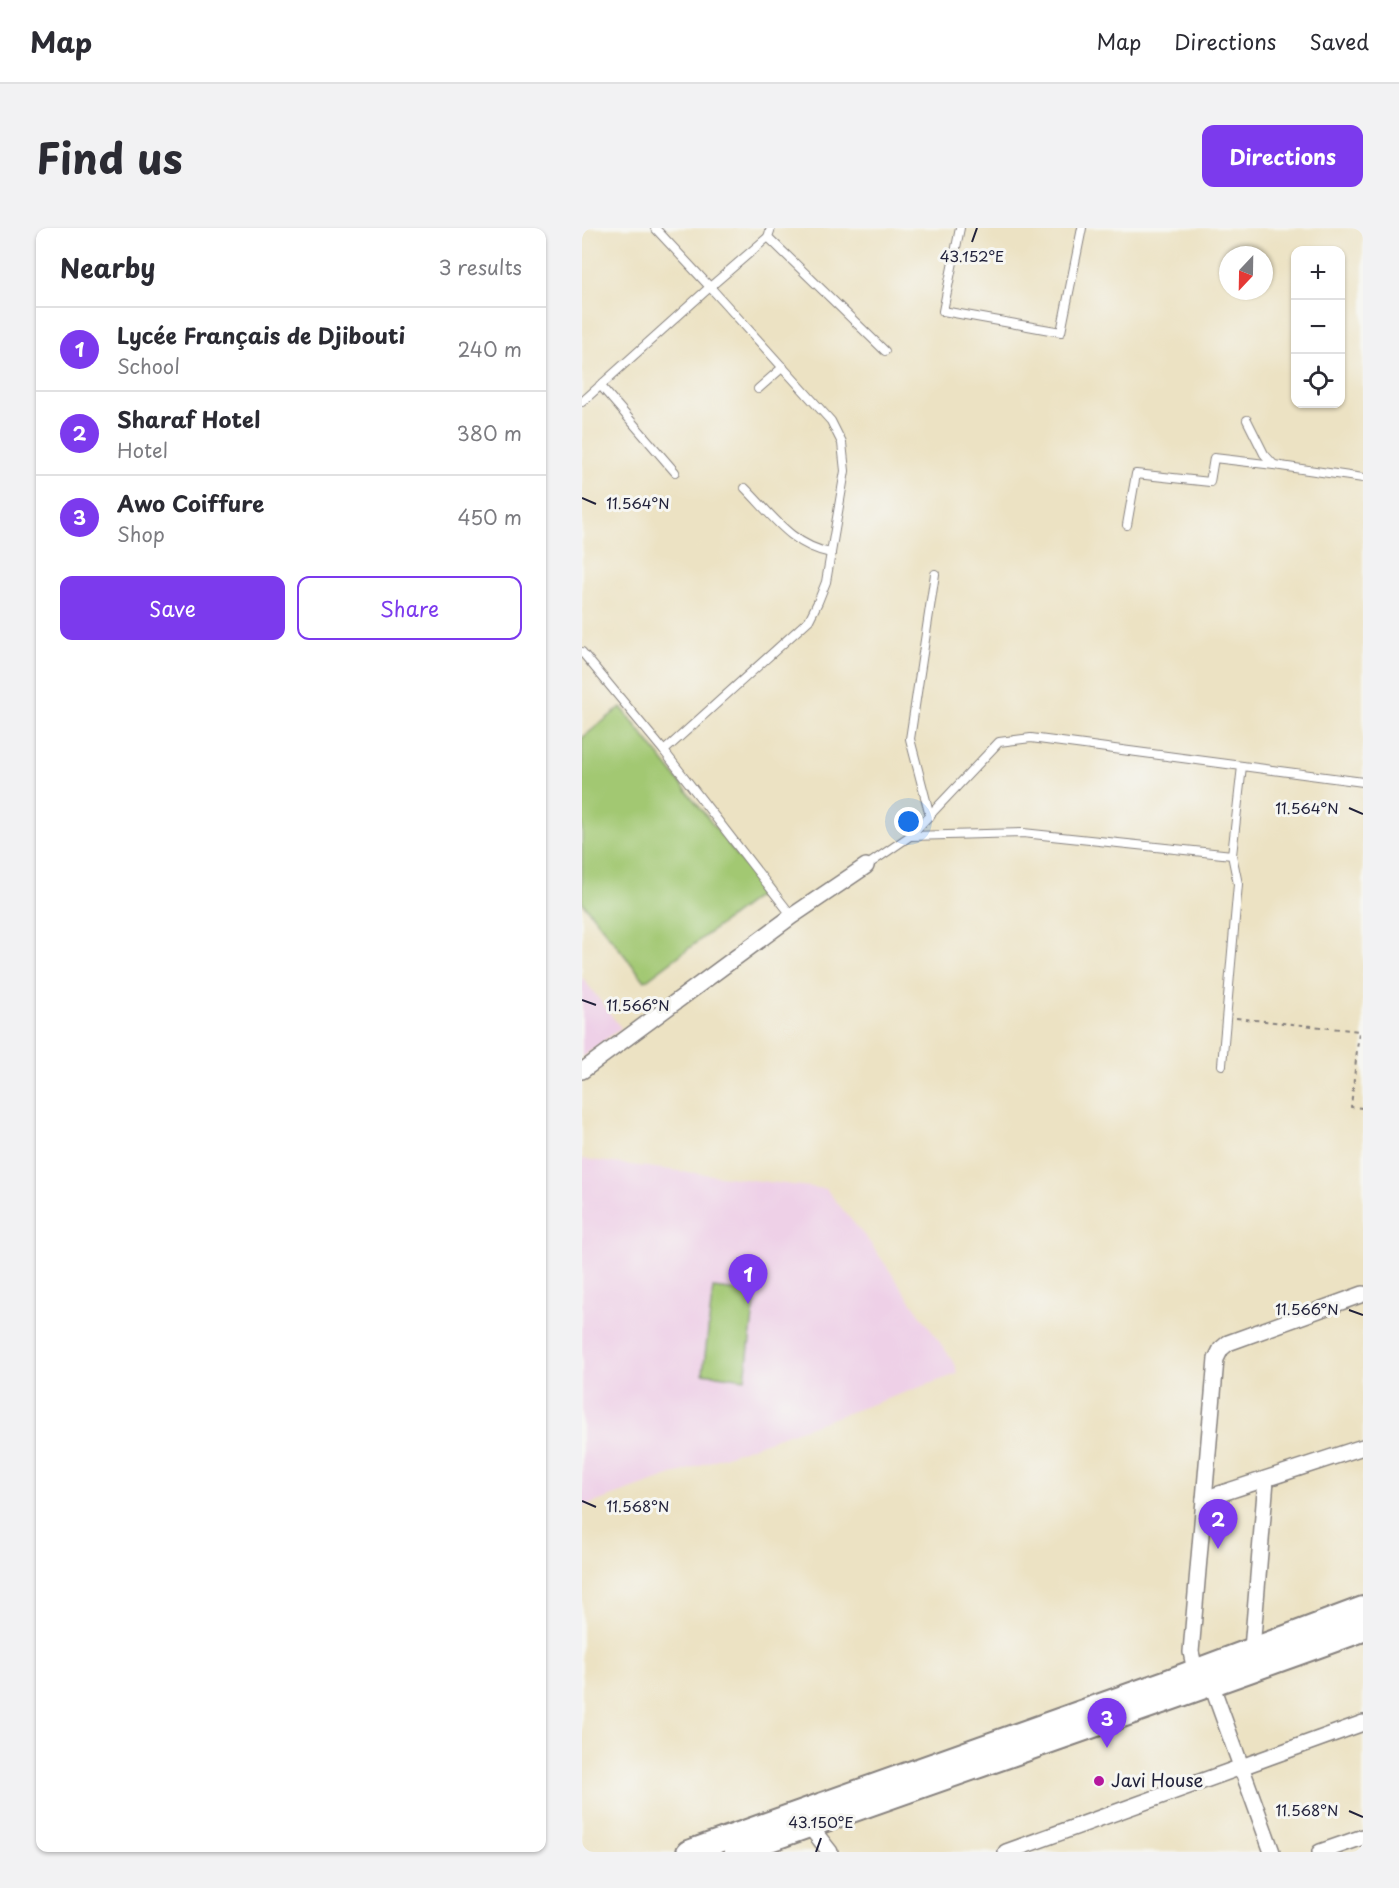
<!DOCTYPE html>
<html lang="en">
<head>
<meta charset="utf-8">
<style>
  :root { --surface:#fff; --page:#f2f2f3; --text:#2b2b33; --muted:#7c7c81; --line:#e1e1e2; --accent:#7c3aed }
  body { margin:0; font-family:"Playpen Sans",sans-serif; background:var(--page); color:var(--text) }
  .controls { position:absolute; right:18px; top:18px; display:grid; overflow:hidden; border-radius:12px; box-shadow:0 2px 4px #0004 }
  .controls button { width:54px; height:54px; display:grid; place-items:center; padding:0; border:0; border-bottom:2px solid var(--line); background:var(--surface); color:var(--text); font:30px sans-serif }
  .compass { position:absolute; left:637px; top:18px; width:54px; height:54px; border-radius:50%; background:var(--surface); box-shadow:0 2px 4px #0004; rotate:202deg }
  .you { position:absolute; left:327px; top:594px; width:21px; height:21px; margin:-15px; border:4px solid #fff; border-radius:50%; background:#1a73e8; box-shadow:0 0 0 9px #1a73e833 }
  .badge { display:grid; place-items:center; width:39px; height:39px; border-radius:50%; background:var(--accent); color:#fff; font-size:20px; font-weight:700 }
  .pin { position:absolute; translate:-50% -50px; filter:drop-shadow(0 2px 3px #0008) }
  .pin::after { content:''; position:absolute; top:32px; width:21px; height:18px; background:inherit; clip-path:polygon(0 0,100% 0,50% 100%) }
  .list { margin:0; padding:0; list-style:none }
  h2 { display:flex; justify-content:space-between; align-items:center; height:78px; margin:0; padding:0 24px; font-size:26px }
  h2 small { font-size:20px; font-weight:400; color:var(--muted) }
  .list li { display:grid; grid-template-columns:39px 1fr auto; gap:18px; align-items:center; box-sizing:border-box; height:84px; padding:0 24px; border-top:2px solid var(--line) }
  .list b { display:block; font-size:22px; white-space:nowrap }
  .list p { margin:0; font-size:20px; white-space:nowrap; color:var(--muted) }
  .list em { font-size:20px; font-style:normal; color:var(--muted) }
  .actions { display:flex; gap:12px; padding:18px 24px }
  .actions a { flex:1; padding:14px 0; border:2px solid var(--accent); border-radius:12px; text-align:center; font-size:21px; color:var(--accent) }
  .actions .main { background:var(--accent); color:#fff }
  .icon { flex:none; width:33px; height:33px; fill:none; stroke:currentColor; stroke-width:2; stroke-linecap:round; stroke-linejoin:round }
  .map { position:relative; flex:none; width:781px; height:1624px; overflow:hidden; border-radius:12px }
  header { display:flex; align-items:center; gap:36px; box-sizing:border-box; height:84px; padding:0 30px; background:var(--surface); border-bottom:2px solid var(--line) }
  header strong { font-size:28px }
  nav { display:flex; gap:33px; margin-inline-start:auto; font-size:21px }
  .intro { display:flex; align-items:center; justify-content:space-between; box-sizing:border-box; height:144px; padding:0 36px }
  h1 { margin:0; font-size:42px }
  .button { padding:15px 27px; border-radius:12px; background:var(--accent); color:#fff; font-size:21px; font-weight:700 }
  main { display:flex; gap:36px; padding:0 36px }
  aside { flex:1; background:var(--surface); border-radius:12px; box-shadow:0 2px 4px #0004 }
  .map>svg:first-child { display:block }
  .built { fill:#eed0e7 }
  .green { fill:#a2c872; stroke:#627556; stroke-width:1.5 }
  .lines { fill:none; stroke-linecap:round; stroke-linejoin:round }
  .lane-casing { stroke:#87827f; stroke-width:10 }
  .street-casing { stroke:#87827f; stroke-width:18 }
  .secondary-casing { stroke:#87827f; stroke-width:26 }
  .path { stroke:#87827f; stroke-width:2; stroke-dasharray:4.5 4.5; stroke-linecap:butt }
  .lane { stroke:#fff; stroke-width:8 }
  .street { stroke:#fff; stroke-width:15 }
  .secondary { stroke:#fff; stroke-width:22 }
  .ticks { fill:none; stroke:#22223b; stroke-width:2 }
  .poi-dot { fill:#b5179e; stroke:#f6f6f2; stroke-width:2 }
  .labels { text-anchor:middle; stroke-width:6; stroke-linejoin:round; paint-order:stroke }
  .poi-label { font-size:18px; fill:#22223b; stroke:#f6f6f2; text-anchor:start }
  .ticks-label { font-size:15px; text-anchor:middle; fill:#22223b; stroke:#f6f6f2; stroke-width:6; stroke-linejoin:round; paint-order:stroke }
</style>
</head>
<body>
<header>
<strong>Map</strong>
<nav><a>Map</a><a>Directions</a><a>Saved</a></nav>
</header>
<div class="intro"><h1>Find us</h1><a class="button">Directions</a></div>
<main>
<aside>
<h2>Nearby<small>3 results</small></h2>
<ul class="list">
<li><span class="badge">1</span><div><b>Lycée Français de Djibouti</b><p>School</p></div><em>240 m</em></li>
<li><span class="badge">2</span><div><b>Sharaf Hotel</b><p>Hotel</p></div><em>380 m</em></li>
<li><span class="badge">3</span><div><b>Awo Coiffure</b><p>Shop</p></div><em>450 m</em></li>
</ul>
<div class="actions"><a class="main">Save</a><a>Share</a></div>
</aside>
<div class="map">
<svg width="781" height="1624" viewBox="0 0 781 1624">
  <rect width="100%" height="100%" fill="#f6f6f2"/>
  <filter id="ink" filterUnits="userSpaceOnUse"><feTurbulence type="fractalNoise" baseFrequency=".0167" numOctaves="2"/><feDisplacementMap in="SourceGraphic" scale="12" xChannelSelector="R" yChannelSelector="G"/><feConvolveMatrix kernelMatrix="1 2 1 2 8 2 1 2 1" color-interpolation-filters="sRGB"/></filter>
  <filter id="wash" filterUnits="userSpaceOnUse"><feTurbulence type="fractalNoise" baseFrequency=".008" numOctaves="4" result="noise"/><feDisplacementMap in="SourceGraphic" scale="24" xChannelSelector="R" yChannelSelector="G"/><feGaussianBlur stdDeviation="1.35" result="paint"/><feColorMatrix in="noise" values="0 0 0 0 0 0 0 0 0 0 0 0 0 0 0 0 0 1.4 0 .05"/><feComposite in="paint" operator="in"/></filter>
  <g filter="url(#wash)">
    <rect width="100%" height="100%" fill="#ece2c3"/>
    <g class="built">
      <polygon points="0,749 39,800 0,829"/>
      <polygon points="0,931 244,961 289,1016 373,1136 375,1146 0,1279"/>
    </g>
    <g class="green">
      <polygon points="39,479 183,663 63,753 0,674 0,510"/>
      <polygon points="131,1060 174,1065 163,1151 121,1145"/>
    </g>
  </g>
  <g filter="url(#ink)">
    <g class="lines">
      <defs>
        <g id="lane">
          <polyline points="73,0 128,59 186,9"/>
          <polyline points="189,0 186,9 303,123"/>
          <polyline points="378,0 361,83 479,104 500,0"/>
          <polyline points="18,157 93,244"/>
          <polyline points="176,161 201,139"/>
          <polyline points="0,174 128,59 249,193 260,215 263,243 244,354 236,374 227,392 82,523"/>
          <polyline points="665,192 682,226 692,237 781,250"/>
          <path d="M163 260C190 287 210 318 249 325"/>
          <polyline points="545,297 554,246 628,254 632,230 692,237"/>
          <polyline points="0,424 82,523 210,688"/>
          <polyline points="348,588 328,511 353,346"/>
          <polyline points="328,608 441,605 650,627 660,538"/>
          <polyline points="284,638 328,608 417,514 449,510 781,554"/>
          <polyline points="640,837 656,656 650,627"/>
        </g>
        <g id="street">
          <polyline points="0,843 210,688 284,638"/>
          <polyline points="622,1271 781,1219"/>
          <polyline points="670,1421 684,1252"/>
          <polyline points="222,1591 248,1624"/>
          <polyline points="424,1624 781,1495"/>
          <polyline points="690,1624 630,1458 611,1433 609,1424 634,1131 639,1121 646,1115 781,1066"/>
          <polyline points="738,1624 781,1609"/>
        </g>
        <g id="secondary">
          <polyline points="106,1624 583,1454 781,1380"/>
          <path d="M154 1624C363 1549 573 1478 781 1402"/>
        </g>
      </defs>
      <use href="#lane" class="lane-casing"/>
      <use href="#street" class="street-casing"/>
      <use href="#secondary" class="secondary-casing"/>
      <polyline class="path" points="654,790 777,803 769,879 781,880"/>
      <use href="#lane" class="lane"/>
      <use href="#street" class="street"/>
      <use href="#secondary" class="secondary"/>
    </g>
  </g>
  <path class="ticks" d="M390 14 395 0M0 270 14 276M767 580 781 586M0 772 14 777M767 1082 781 1087M0 1273 14 1279M767 1583 781 1589M234 1624 239 1610"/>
  <circle class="poi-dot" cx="517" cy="1553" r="6"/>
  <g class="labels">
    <g class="poi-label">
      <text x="529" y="1559">Javi House</text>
    </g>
  </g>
  <g class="ticks-label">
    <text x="390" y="34">43.152°E</text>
    <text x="56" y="281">11.564°N</text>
    <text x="725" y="586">11.564°N</text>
    <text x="56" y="783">11.566°N</text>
    <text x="725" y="1087">11.566°N</text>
    <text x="56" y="1284">11.568°N</text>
    <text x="725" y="1588">11.568°N</text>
    <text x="239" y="1600">43.150°E</text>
  </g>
</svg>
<div class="controls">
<button>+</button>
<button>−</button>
<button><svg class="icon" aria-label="locate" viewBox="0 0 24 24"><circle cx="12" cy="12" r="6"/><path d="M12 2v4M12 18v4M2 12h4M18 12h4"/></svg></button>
</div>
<svg class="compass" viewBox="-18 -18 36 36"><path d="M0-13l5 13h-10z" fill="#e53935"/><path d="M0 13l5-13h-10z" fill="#7c7c81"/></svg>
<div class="you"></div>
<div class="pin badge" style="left:166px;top:1076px">1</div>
<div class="pin badge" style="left:636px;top:1321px">2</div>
<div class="pin badge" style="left:525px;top:1520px">3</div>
</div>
</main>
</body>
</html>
